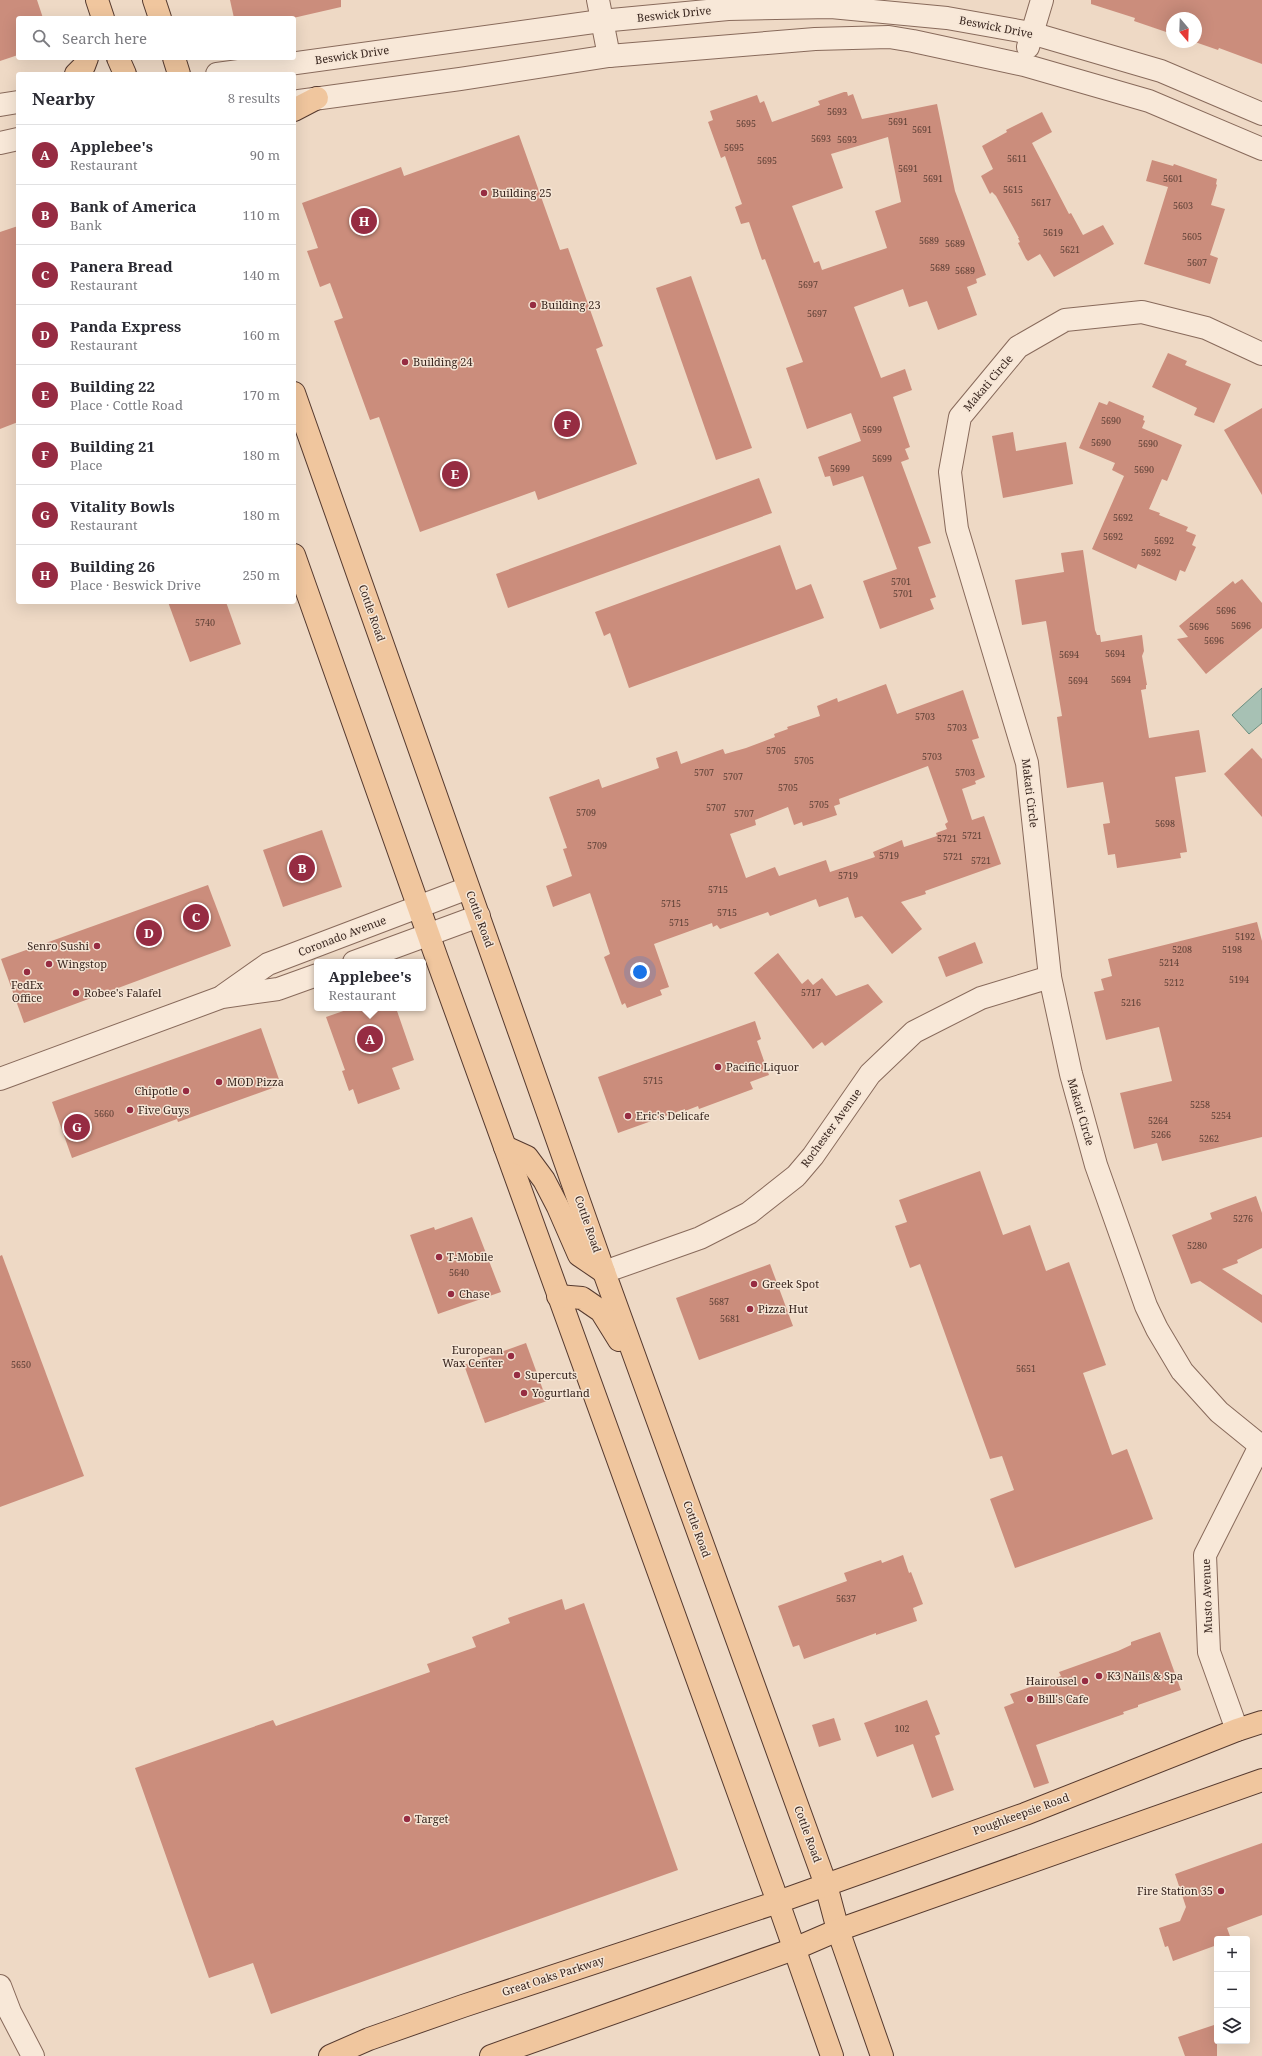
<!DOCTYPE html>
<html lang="en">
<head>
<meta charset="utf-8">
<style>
  :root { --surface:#fff; --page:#f2f2f3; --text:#2b2b33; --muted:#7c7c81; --line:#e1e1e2; --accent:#962c42 }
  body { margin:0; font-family:"Noto Serif",serif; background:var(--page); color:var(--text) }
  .controls { position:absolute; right:12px; bottom:12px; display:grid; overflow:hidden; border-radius:4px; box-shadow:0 4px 16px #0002 }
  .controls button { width:36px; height:36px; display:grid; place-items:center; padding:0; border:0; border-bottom:1px solid var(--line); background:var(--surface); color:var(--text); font:20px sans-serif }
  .compass { position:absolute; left:1166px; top:12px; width:36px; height:36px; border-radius:50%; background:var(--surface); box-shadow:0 4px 16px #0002; rotate:161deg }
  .you { position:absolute; left:640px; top:972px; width:14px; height:14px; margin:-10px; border:3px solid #fff; border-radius:50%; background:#1a73e8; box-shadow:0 0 0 6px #1a73e833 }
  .badge { display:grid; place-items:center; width:26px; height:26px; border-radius:50%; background:var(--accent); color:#fff; font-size:13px; font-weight:700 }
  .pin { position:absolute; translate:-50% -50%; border:2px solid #fff; box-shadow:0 1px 4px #0006 }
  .popup { position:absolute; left:314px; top:959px; width:112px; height:52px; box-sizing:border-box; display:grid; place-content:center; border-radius:4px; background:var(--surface); filter:drop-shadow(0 1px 3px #0005); font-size:13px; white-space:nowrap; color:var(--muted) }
  .popup b { font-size:15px; color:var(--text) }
  .popup::after { content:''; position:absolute; left:50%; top:100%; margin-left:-8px; border:8px solid transparent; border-top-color:var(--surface) }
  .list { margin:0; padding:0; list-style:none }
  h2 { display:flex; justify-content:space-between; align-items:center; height:52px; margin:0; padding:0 16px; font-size:17px }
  h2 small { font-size:13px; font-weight:400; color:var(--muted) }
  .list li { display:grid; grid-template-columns:26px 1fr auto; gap:12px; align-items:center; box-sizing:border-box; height:60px; padding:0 16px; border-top:1px solid var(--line) }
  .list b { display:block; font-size:15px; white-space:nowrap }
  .list p { margin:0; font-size:13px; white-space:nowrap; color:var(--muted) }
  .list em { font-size:13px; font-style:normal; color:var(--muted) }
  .icon { flex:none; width:22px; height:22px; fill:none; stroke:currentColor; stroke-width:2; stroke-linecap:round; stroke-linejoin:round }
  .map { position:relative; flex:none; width:1262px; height:2056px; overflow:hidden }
  .search { position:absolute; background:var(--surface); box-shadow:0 4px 16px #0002; left:16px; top:16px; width:280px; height:44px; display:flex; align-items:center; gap:10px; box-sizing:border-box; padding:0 14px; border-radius:4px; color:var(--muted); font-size:15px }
  .panel { position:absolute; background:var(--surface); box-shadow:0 4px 16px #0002; left:16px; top:72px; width:280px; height:532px; border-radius:4px }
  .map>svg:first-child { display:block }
  .water { fill:#a7c1b4; stroke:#6d8f80 }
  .building { fill:#cb8d7c; fill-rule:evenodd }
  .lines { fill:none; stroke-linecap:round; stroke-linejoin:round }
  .minor-casing { stroke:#886a5b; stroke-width:24 }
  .major-casing { stroke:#563a2f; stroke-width:24 }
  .minor { stroke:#f8e8d8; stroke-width:22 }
  .major { stroke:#f0c69e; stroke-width:22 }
  .poi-dot { fill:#962c42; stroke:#f5e5d5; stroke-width:1.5 }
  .labels { text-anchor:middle; stroke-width:3; stroke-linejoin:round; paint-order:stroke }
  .number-label { font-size:9px; fill:#5e4036 }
  .street-label { font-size:11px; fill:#39261f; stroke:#f5e5d5 }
  .poi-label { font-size:11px; fill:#39261f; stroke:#f5e5d5; text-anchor:start }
</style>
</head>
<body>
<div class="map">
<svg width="1262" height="2056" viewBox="0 0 1262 2056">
  <rect width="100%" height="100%" fill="#eed9c5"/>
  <polygon class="water" points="1262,688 1262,723 1249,734 1232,715"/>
  <g class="building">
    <polygon points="0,0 37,0 43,18 18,18 18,55 0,61"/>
    <polygon points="230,0 341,0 341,7 293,18 234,18"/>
    <polygon points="1091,0 1262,0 1262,64 1219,48 1218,50 1195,42 1196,18 1172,18 1172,34 1134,21 1135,18 1091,4"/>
    <path d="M844 92H847L848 96 853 94 862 119 937 104 955 191 986 275 976 279 977 283 967 287 977 315 938 330 927 301 909 307 903 289 854 307 881 378 905 369 912 390 893 397 910 447 905 449 909 459 901 462 931 543 918 547 936 597 930 599 934 609 880 629 863 581 897 569 863 476 833 486 830 476 825 477 818 457 861 441 851 413 807 429 786 368 803 362 765 259 762 260 749 222 741 224 735 207 742 204 725 156 721 158 708 122 713 120 710 111 757 95 760 103 764 101 772 122 820 105 818 101ZM888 137 901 202 875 211 887 248 822 270 819 261 814 263 792 206 843 188 831 154Z"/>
    <polygon points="1042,112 1052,132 1032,143 1069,214 1071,213 1083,235 1103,225 1114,244 1054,277 1040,254 1028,261 1026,259 1018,243 1020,242 1018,238 1019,238 1013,227 996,196 992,192 990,194 981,176 993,169 982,146 1007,132 1006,130"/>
    <polygon points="519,135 560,250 568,248 603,346 596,349 637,464 538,500 535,491 420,532 379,417 370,420 334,321 343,318 330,283 320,287 307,251 318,248 302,203 401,167 404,176"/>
    <polygon points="1152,160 1173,166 1174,164 1217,179 1216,184 1217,185 1211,205 1225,209 1210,255 1218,258 1210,284 1144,264 1168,187 1146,181"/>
    <polygon points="18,226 18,422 0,429 0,232"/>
    <polygon points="691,276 752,448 716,460 656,288"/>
    <polygon points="1168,353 1187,361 1185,365 1231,384 1214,423 1194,415 1197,408 1152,387"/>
    <polygon points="1109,401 1144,416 1143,420 1145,421 1142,428 1182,445 1167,481 1162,479 1149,509 1160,513 1159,515 1188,527 1186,531 1196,535 1192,545 1196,547 1185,572 1180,570 1176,581 1138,564 1136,569 1092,549 1124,476 1112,470 1115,463 1079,448 1099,402 1107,405"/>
    <polygon points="1262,408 1262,495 1224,430"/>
    <polygon points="1013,432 1016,451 1066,442 1073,484 1003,498 992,436"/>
    <polygon points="759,478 772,513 508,608 496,574"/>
    <polygon points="780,545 796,590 811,584 824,618 629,688 610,633 604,636 595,612"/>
    <polygon points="1083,550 1095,630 1097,635 1100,635 1101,642 1142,635 1144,651 1142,656 1147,685 1146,685 1146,689 1141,690 1149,738 1199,730 1206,772 1175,777 1187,852 1180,853 1181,858 1117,868 1115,854 1108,855 1103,824 1110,823 1103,782 1067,788 1057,717 1062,716 1046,621 1022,625 1015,580 1064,572 1061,553"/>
    <polygon points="1242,579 1262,603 1262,628 1206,674 1177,639 1188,637 1179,626 1233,581 1235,584"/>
    <polygon points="168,602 226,602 241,644 190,662"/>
    <path d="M886 684 897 714 963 690 979 738 972 740 985 777 975 781 976 784 962 789 972 820 984 816 1001 864 925 891 926 894 901 902 922 929 892 954 862 916 855 918 848 897 819 907 816 899 770 916 768 912 720 929 717 925 713 927 712 923 654 944 669 987 660 990 662 995 627 1008 625 1003 622 1005 604 957 610 954 590 893 553 907 546 886 572 876 563 849 567 848 549 797 599 779 602 788 659 768 656 758 677 751 681 764 723 749 725 754 746 748 775 737 774 734 788 729 787 727 820 716 817 706 837 698 838 702ZM928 766 948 822 945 824 947 829 936 833 937 836 904 847 902 840 873 852 875 857 830 872 826 860 779 876 775 867 746 878 730 834 756 825 755 820 788 807 794 825 802 822 803 826 819 821 837 815 834 806 840 804 839 799Z"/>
    <polygon points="1252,748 1262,759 1262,817 1224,774"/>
    <polygon points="322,830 342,887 283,907 263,850"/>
    <polygon points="208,885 231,946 24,1023 1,959"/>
    <polygon points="1257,922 1262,941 1262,1137 1162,1161 1157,1143 1134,1149 1120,1093 1172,1081 1159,1027 1106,1040 1094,992 1104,990 1101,979 1112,976 1108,959"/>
    <polygon points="975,942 983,963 946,977 938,957"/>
    <polygon points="778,953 802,984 808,979 813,985 822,978 836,996 868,984 883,1002 825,1046 822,1042 813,1049 754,973"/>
    <polygon points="352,1008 396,1008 414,1060 392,1068 400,1089 358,1104 353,1089 349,1091 342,1071 345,1070 326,1017"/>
    <polygon points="755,1021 761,1039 757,1041 769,1075 750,1082 753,1089 699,1109 698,1106 685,1111 685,1109 618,1133 598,1077"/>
    <polygon points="261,1028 281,1085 178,1122 177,1119 72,1158 52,1102"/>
    <polygon points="980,1171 1003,1235 1030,1225 1046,1271 1069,1262 1106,1365 1083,1373 1112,1455 1127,1449 1153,1519 1015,1568 990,1499 1014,1490 1002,1456 990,1459 920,1264 910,1268 895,1226 907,1222 899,1200"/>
    <polygon points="1256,1196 1262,1213 1262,1248 1237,1260 1238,1263 1222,1269 1262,1295 1262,1323 1200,1281 1191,1284 1172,1235 1212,1219 1210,1213"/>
    <polygon points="472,1217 501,1292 438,1314 410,1235 434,1227 435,1230"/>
    <polygon points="2,1255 84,1476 0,1507 0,1256"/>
    <polygon points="770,1264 793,1326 699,1360 676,1298"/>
    <polygon points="526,1343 547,1401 485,1423 464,1365"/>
    <polygon points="903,1555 909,1573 911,1572 923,1604 913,1608 917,1621 876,1635 876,1633 804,1659 799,1645 793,1647 778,1606 847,1581 844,1573 881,1560 882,1563"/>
    <polygon points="562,1599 565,1610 584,1603 678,1870 271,2014 253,1963 209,1978 135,1768 273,1720 276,1726 430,1672 427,1664 476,1647 472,1637 510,1623 508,1618"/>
    <polygon points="1160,1632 1181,1690 1138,1705 1138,1707 1123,1712 1124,1714 1036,1745 1049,1783 1034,1788 1004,1707 1014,1703 1010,1694 1061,1676 1059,1672 1118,1651 1131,1645 1131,1642"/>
    <polygon points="927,1700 940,1734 935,1736 954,1790 932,1798 913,1744 877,1757 864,1723"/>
    <polygon points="834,1718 841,1740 819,1747 812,1725"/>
    <polygon points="1262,1843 1262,1915 1227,1928 1231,1939 1217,1939 1217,1945 1173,1961 1168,1946 1165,1947 1159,1928 1180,1921 1186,1907 1175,1874"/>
    <polygon points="1217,2024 1217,2056 1185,2056 1178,2037"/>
  </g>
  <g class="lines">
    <defs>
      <g id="minor">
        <polyline points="598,0 609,56"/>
        <polyline points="1028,47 1042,0"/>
        <polyline points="217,74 601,21 728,9 831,7 947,18 1031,33 1161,71 1262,114"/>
        <polyline points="299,101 460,79 609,56 815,39 889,37 913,41 1024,65 1149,101 1262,149"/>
        <polyline points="0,105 18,102"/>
        <polyline points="0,143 18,139"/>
        <polyline points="1262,354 1206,328 1142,312 1065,320 1018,347 960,417 950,472 957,529 1027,763 1050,977 1071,1074 1096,1165 1146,1306 1157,1329 1182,1371 1219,1412 1262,1447"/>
        <polyline points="354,962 479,916"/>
        <polyline points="224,995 268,964 468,888"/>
        <polyline points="0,1079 222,997 278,989 317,975"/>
        <polyline points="604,1272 700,1238 749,1213 796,1176 813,1156 870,1074 914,1032 981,998 1050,977"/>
        <polyline points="1237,1730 1209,1652 1205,1555 1260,1446"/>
        <polyline points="0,1986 10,2012 33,2056"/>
      </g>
      <g id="major">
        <polyline points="97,0 103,18"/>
        <polyline points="154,0 160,18"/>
        <polyline points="118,58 125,74"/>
        <polyline points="174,58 179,74"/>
        <polyline points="76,74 84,66 87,58"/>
        <polyline points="294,110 317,98"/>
        <polyline points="294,393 604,1272 826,1885 838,1930 882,2056"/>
        <polyline points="294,555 437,959 778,1902 832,2056"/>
        <polyline points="505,1147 527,1157 544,1180 558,1207 579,1255 604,1272"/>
        <polyline points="558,1296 582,1298 601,1311 619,1340"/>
        <polyline points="330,2056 369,2039 463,2006 778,1902 1025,1814 1237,1730 1262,1722"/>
        <polyline points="491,2056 794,1949 838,1930 1262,1780"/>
      </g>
    </defs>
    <use href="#minor" class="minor-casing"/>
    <use href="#major" class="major-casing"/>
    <use href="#minor" class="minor"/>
    <use href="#major" class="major"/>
  </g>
  <g class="poi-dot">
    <circle cx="484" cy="193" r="4"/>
    <circle cx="533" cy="305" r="4"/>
    <circle cx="405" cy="362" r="4"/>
    <circle cx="97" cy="946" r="4"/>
    <circle cx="49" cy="964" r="4"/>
    <circle cx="27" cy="972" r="4"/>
    <circle cx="76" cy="993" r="4"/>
    <circle cx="718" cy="1067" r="4"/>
    <circle cx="219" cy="1082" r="4"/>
    <circle cx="186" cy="1091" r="4"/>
    <circle cx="130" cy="1110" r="4"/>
    <circle cx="628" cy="1116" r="4"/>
    <circle cx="439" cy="1257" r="4"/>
    <circle cx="754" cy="1284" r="4"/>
    <circle cx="451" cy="1294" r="4"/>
    <circle cx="750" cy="1309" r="4"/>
    <circle cx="511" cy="1356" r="4"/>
    <circle cx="517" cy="1375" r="4"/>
    <circle cx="524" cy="1393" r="4"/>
    <circle cx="1099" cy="1676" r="4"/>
    <circle cx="1085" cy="1681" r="4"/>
    <circle cx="1030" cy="1699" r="4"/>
    <circle cx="407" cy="1819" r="4"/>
    <circle cx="1221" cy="1891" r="4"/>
  </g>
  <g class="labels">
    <g class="number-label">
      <text x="837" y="115">5693</text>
      <text x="898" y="125">5691</text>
      <text x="746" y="127">5695</text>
      <text x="922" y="133">5691</text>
      <text x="821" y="142">5693</text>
      <text x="847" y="143">5693</text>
      <text x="734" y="151">5695</text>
      <text x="1017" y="162">5611</text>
      <text x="767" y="164">5695</text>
      <text x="908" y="172">5691</text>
      <text x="933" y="182">5691</text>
      <text x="1173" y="182">5601</text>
      <text x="1013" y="193">5615</text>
      <text x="1041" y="206">5617</text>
      <text x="1183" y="209">5603</text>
      <text x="1053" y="236">5619</text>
      <text x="1192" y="240">5605</text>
      <text x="929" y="244">5689</text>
      <text x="955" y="247">5689</text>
      <text x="1070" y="253">5621</text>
      <text x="1197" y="266">5607</text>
      <text x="940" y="271">5689</text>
      <text x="965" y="274">5689</text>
      <text x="808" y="288">5697</text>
      <text x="817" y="317">5697</text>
      <text x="1111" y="424">5690</text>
      <text x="872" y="433">5699</text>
      <text x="1101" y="446">5690</text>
      <text x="1148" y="447">5690</text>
      <text x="882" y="462">5699</text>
      <text x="840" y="472">5699</text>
      <text x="1144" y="473">5690</text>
      <text x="1123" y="521">5692</text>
      <text x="1113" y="540">5692</text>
      <text x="1164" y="544">5692</text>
      <text x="1151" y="556">5692</text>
      <text x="901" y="585">5701</text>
      <text x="903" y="597">5701</text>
      <text x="1226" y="614">5696</text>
      <text x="205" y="626">5740</text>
      <text x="1241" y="629">5696</text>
      <text x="1199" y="630">5696</text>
      <text x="1214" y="644">5696</text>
      <text x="1115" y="657">5694</text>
      <text x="1069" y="658">5694</text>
      <text x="1121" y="683">5694</text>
      <text x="1078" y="684">5694</text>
      <text x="925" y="720">5703</text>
      <text x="957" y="731">5703</text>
      <text x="776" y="754">5705</text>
      <text x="932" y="760">5703</text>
      <text x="804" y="764">5705</text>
      <text x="704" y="776">5707</text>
      <text x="965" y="776">5703</text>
      <text x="733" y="780">5707</text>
      <text x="788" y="791">5705</text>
      <text x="819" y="808">5705</text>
      <text x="716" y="811">5707</text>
      <text x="586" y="816">5709</text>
      <text x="744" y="817">5707</text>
      <text x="1165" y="827">5698</text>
      <text x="972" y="839">5721</text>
      <text x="947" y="842">5721</text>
      <text x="597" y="849">5709</text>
      <text x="889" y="859">5719</text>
      <text x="953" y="860">5721</text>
      <text x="981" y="864">5721</text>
      <text x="848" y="879">5719</text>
      <text x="718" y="893">5715</text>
      <text x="671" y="907">5715</text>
      <text x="727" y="916">5715</text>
      <text x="679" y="926">5715</text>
      <text x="1245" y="940">5192</text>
      <text x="1182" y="953">5208</text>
      <text x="1232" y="953">5198</text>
      <text x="1169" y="966">5214</text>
      <text x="1239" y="983">5194</text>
      <text x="1174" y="986">5212</text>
      <text x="811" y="996">5717</text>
      <text x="1131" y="1006">5216</text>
      <text x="653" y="1084">5715</text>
      <text x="1200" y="1108">5258</text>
      <text x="104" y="1117">5660</text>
      <text x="1221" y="1119">5254</text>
      <text x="1158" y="1124">5264</text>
      <text x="1161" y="1138">5266</text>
      <text x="1209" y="1142">5262</text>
      <text x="1243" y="1222">5276</text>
      <text x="1197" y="1249">5280</text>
      <text x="459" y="1276">5640</text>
      <text x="719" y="1305">5687</text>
      <text x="730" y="1322">5681</text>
      <text x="21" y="1368">5650</text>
      <text x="1026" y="1372">5651</text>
      <text x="846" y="1602">5637</text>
      <text x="902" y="1732">102</text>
    </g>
    <g class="street-label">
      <text transform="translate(674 14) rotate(-6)" y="4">Beswick Drive</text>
      <text transform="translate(996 27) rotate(11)" y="4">Beswick Drive</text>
      <text transform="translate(352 55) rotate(-8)" y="4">Beswick Drive</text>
      <text transform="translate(988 383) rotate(-50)" y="4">Makati Circle</text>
      <text transform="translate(372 613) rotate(71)" y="4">Cottle Road</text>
      <text transform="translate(1030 793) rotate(83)" y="4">Makati Circle</text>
      <text transform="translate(480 919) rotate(70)" y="4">Cottle Road</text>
      <text transform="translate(342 936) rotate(-21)" y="4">Coronado Avenue</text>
      <text transform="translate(1081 1112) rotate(74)" y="4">Makati Circle</text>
      <text transform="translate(831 1128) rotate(-54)" y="4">Rochester Avenue</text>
      <text transform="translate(588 1224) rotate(71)" y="4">Cottle Road</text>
      <text transform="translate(697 1529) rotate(70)" y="4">Cottle Road</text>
      <text transform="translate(1207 1596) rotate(-92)" y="4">Musto Avenue</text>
      <text transform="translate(1021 1814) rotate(-20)" y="4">Poughkeepsie Road</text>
      <text transform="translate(808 1834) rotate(70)" y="4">Cottle Road</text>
      <text transform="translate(553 1976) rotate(-18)" y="4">Great Oaks Parkway</text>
    </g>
    <g class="poi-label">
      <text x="492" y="197">Building 25</text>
      <text x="541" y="309">Building 23</text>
      <text x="413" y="366">Building 24</text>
      <text x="89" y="950" text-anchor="end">Senro Sushi</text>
      <text x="57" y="968">Wingstop</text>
      <text x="27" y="989" text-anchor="middle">FedEx<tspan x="27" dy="13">Office</tspan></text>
      <text x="84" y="997">Robee's Falafel</text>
      <text x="726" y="1071">Pacific Liquor</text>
      <text x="227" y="1086">MOD Pizza</text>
      <text x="178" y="1095" text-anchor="end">Chipotle</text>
      <text x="138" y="1114">Five Guys</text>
      <text x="636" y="1120">Eric's Delicafe</text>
      <text x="447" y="1261">T-Mobile</text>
      <text x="762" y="1288">Greek Spot</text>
      <text x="459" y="1298">Chase</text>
      <text x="758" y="1313">Pizza Hut</text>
      <text x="503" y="1354" text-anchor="end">European<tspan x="503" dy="13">Wax Center</tspan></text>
      <text x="525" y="1379">Supercuts</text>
      <text x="532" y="1397">Yogurtland</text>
      <text x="1107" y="1680">K3 Nails &amp; Spa</text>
      <text x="1077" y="1685" text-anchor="end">Hairousel</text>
      <text x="1038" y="1703">Bill's Cafe</text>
      <text x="415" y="1823">Target</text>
      <text x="1213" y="1895" text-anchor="end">Fire Station 35</text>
    </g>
  </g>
</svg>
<div class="controls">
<button>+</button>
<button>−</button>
<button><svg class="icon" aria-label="layers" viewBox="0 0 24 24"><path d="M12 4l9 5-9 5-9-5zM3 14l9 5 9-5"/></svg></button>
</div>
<svg class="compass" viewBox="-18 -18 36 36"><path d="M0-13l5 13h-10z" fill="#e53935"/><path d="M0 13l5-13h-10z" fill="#7c7c81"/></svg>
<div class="you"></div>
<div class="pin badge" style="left:370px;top:1039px">A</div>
<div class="popup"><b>Applebee's</b>Restaurant</div>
<div class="pin badge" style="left:302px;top:868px">B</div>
<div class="pin badge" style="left:196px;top:917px">C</div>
<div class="pin badge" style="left:149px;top:933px">D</div>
<div class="pin badge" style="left:455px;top:474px">E</div>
<div class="pin badge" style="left:567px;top:424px">F</div>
<div class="pin badge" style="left:77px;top:1127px">G</div>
<div class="pin badge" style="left:364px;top:221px">H</div>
<div class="search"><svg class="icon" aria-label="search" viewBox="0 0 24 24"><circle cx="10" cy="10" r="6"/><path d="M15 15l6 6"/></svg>Search here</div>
<section class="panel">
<h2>Nearby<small>8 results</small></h2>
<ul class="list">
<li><span class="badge">A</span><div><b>Applebee's</b><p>Restaurant</p></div><em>90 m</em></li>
<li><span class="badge">B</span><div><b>Bank of America</b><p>Bank</p></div><em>110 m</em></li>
<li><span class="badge">C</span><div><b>Panera Bread</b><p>Restaurant</p></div><em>140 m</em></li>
<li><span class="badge">D</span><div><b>Panda Express</b><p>Restaurant</p></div><em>160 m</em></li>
<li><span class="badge">E</span><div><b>Building 22</b><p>Place · Cottle Road</p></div><em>170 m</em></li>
<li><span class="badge">F</span><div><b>Building 21</b><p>Place</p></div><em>180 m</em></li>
<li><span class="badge">G</span><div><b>Vitality Bowls</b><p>Restaurant</p></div><em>180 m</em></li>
<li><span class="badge">H</span><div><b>Building 26</b><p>Place · Beswick Drive</p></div><em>250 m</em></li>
</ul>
</section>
</div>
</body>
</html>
